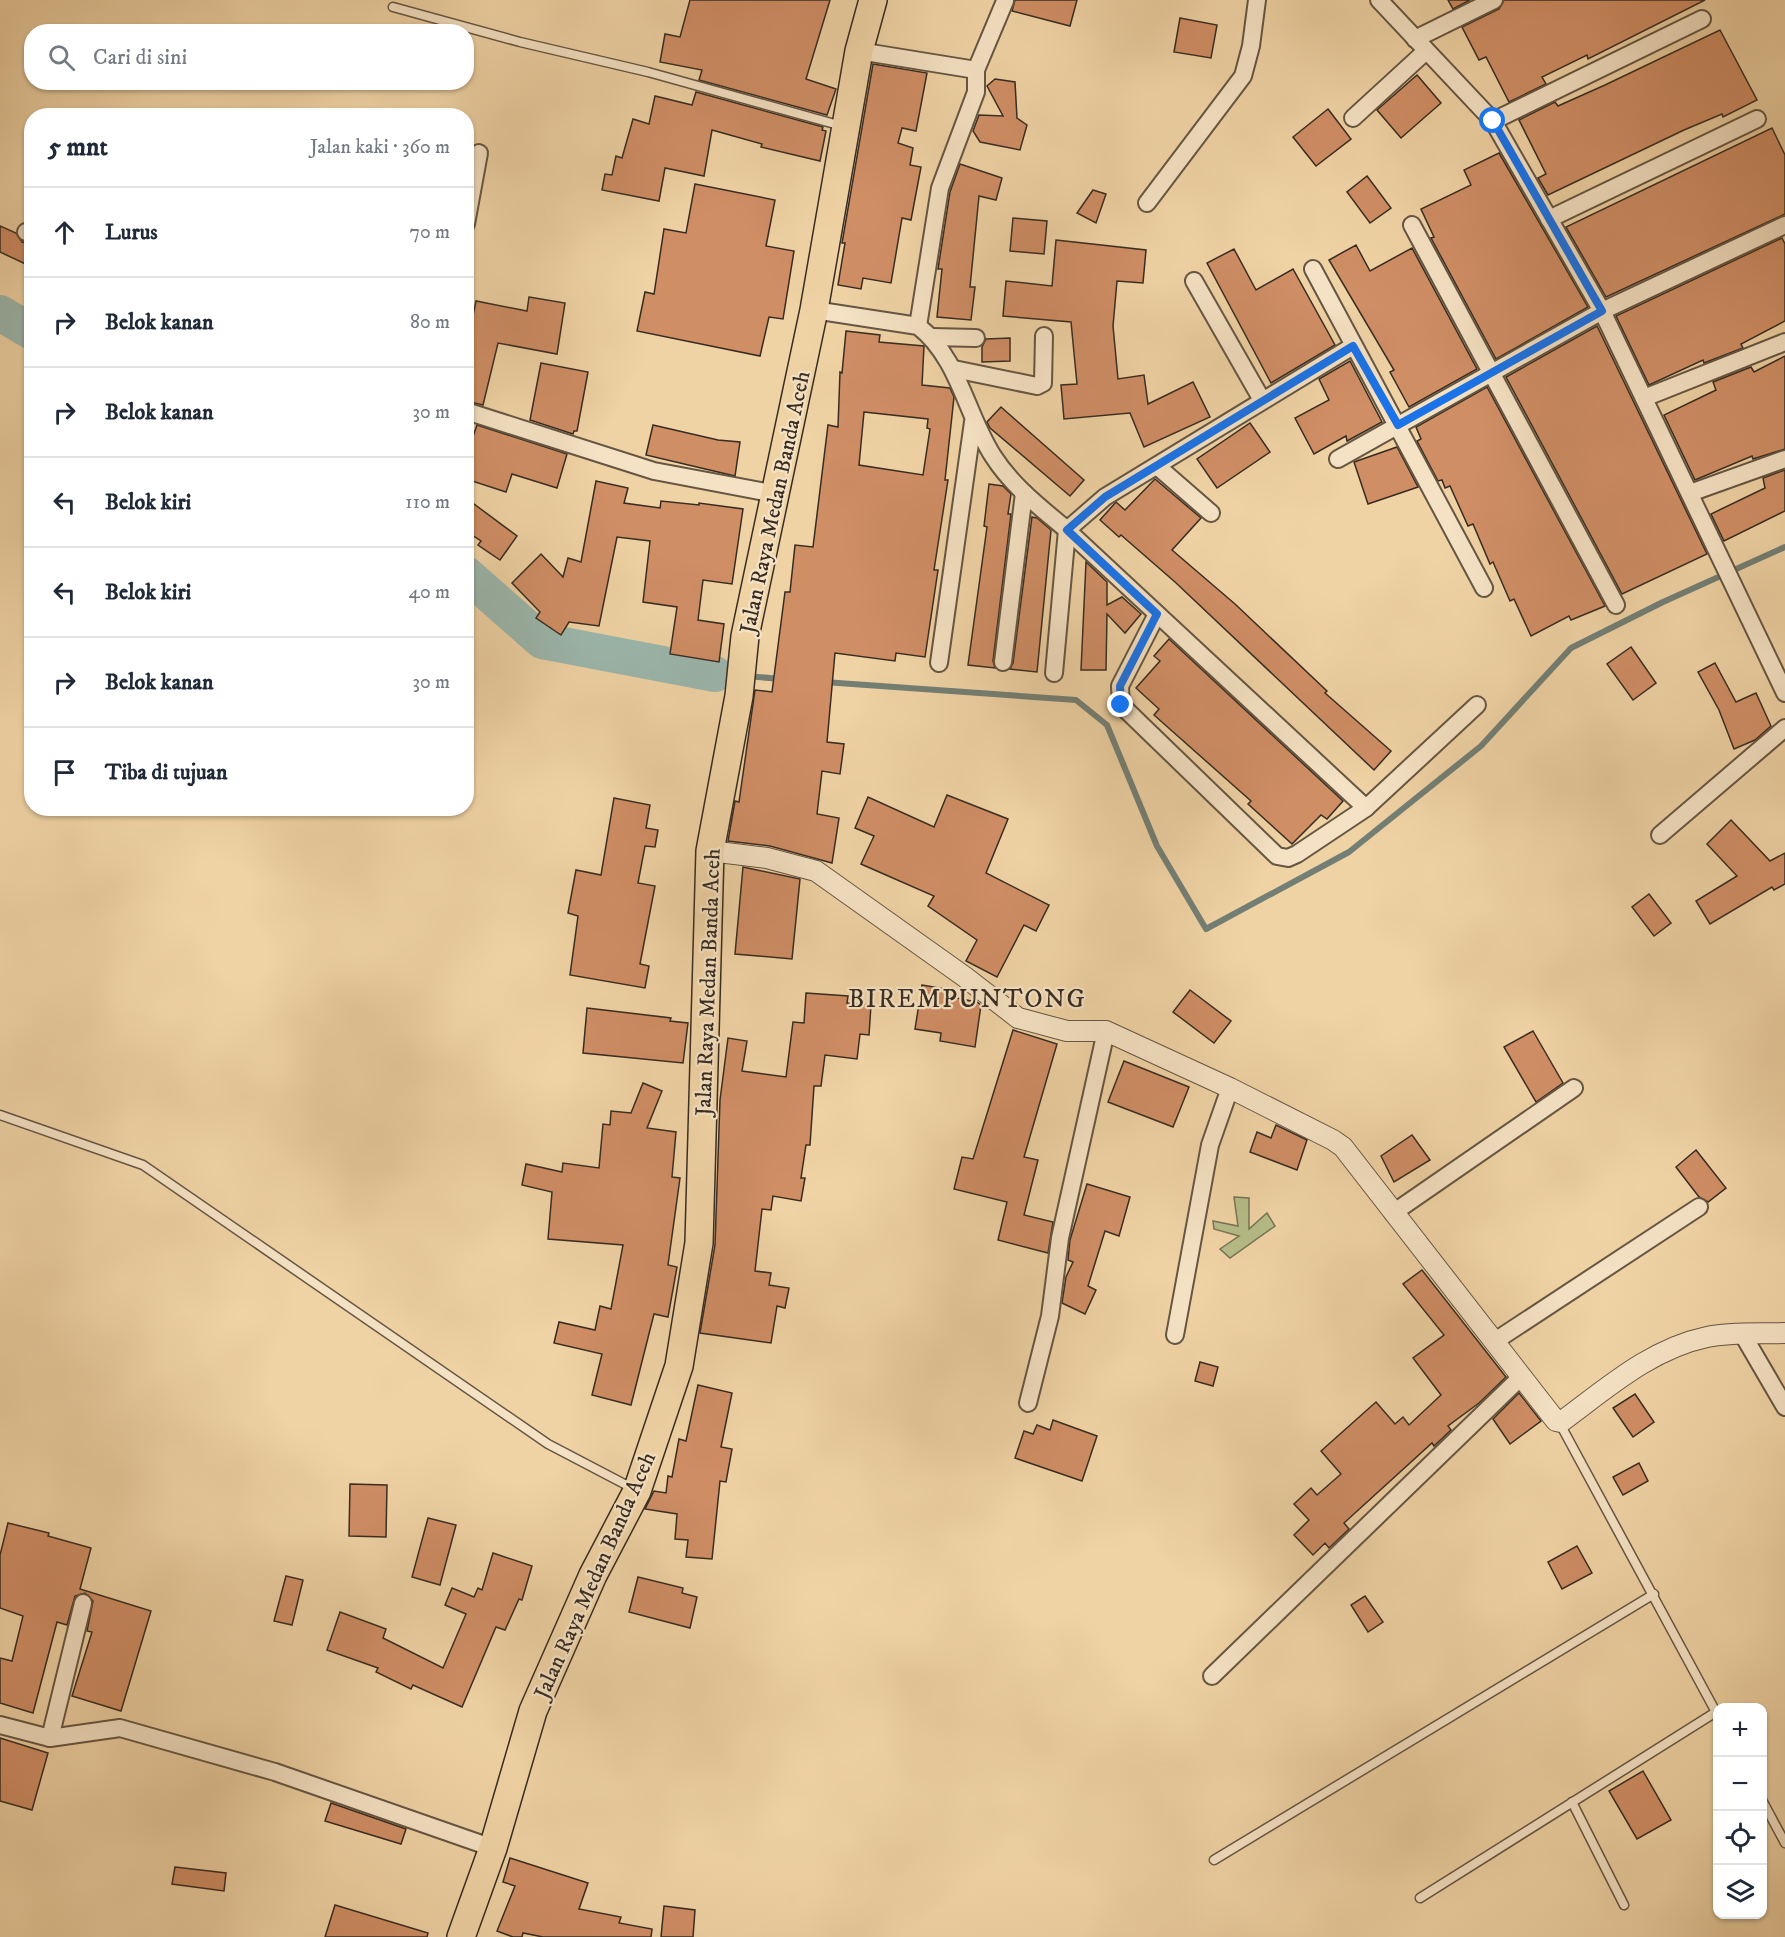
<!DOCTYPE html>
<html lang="id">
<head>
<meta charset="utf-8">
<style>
  :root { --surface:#fff; --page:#f6f6f7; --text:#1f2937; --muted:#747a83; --line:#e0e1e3 }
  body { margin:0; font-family:"IM FELL DW Pica",serif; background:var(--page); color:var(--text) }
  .controls { position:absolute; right:18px; bottom:18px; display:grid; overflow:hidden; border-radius:12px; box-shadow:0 2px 4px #0004 }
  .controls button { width:54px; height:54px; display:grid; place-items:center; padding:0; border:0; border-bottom:2px solid var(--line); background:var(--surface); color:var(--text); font:30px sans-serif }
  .stop { position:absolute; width:18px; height:18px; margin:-14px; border:4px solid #1a73e8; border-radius:50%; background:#fff }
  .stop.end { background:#1a73e8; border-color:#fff; box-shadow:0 2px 6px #0008 }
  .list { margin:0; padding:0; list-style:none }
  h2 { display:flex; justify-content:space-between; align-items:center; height:78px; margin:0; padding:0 24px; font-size:26px }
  h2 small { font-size:20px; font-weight:400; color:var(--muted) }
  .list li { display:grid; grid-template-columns:39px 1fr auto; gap:18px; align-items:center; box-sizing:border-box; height:90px; padding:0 24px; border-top:2px solid var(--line) }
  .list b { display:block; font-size:22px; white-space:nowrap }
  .list em { font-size:20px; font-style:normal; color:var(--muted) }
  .icon { flex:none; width:33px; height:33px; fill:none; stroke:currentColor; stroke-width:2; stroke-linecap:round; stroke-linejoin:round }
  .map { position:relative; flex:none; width:1785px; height:1937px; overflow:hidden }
  .search { position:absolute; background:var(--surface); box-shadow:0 2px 4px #0004; left:24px; top:24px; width:450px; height:66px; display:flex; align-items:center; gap:15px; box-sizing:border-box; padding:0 21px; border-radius:24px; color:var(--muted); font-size:22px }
  .panel { position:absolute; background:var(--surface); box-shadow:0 2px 4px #0004; left:24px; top:108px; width:450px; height:708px; border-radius:24px }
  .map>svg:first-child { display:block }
  .green { fill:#b6bd88; stroke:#767455; stroke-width:1.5 }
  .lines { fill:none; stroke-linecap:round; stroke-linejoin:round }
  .stream { stroke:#737f75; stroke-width:6 }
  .river { stroke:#9bb7ad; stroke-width:36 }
  .building { fill:#d08e65; stroke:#372c22; stroke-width:1.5; fill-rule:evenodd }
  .service-casing { stroke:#655643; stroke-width:11 }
  .minor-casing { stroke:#655643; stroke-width:20 }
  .tertiary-casing { stroke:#655643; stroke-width:22 }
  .trunk-casing { stroke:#372c22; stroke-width:30 }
  .service { stroke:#f5e2c4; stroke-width:8 }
  .minor { stroke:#f5e2c4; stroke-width:16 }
  .tertiary { stroke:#f5e2c4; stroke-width:20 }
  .trunk { stroke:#f0d3a5; stroke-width:27 }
  .route { stroke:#1a73e8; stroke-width:8 }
  .labels { text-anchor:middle; stroke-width:4.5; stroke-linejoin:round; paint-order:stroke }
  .street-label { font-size:22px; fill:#372c22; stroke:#f5e2c4 }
  .quarter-label { font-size:26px; letter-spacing:1.5px; fill:#372c22; stroke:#f5e2c4 }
</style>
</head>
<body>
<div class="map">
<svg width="1785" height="1937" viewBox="0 0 1785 1937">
  <rect width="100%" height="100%" fill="#f0d3a5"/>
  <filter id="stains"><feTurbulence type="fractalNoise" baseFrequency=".00333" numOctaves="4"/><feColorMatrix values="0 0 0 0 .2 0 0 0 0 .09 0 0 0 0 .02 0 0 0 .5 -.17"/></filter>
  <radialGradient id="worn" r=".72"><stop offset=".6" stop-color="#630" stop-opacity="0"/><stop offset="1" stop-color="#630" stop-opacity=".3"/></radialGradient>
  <polygon class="green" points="1234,1197 1249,1198 1249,1229 1267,1213 1275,1226 1230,1258 1220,1249 1239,1236 1214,1229 1213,1221 1238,1226"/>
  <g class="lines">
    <g class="stream">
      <polyline points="715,674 733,675"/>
      <polyline points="746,676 781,679"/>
      <polyline points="824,682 1076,700 1107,725 1157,846 1206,929 1349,852 1481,746 1571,648 1663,602 1785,547"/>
    </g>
    <g class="river">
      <polyline points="0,313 32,332"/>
      <polyline points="466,574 542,641 715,674"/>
    </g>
  </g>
  <g class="building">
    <polygon points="690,0 830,0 806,79 836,89 827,115 699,80 702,70 660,62 665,34 680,37"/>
    <polygon points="1015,0 1077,0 1070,26 1012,11"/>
    <polygon points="1448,0 1470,0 1453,9"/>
    <polygon points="1504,0 1705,0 1588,59 1587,55 1542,77 1546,84 1509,102 1486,57 1479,60 1462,27 1499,9"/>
    <polygon points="1180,18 1217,25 1211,58 1174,52"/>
    <polygon points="1720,30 1757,100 1723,117 1722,114 1684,130 1548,195 1538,178 1546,174 1519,120 1555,102 1558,106 1605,85"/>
    <polygon points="873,64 927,73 916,131 902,128 898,143 913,148 910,165 921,167 911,220 902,218 891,283 863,278 861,289 838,285 845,243 842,243"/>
    <polygon points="1417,75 1441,103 1401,138 1377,110"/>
    <polygon points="995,79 1015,82 1017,118 1027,125 1020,150 980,142 973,131 979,115 1003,116 987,86"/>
    <polygon points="696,92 823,127 822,130 826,131 820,161 761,147 762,144 712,130 704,176 665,168 659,201 602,190 605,174 612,175 616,156 622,158 633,119 649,124 655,96 692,105"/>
    <polygon points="1328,109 1351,139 1316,166 1293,137"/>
    <polygon points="1772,128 1785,155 1785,214 1606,297 1566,227"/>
    <polygon points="1499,153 1588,307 1496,359 1431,238 1434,237 1421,209 1471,185 1464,170"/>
    <polygon points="960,164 1002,178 996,200 979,196 970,287 975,287 971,320 937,317 942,269 938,269 950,192"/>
    <polygon points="1367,176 1391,208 1370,223 1347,192"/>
    <polygon points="695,184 775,200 766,246 794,251 783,319 769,317 760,356 637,331 645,292 654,294 664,229 686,233"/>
    <polygon points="1093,190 1106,194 1096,223 1077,213"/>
    <polygon points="1013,218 1047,221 1044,254 1010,251"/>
    <polygon points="0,226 16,233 22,242 32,244 32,267 0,252"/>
    <polygon points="1782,238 1785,244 1785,321 1741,344 1743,348 1704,363 1703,360 1649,385 1616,316"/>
    <polygon points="1056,240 1146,250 1143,283 1117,281 1113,326 1118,379 1144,375 1148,404 1193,382 1210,417 1144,447 1130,413 1064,419 1061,385 1077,384 1071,322 1003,316 1006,281 1052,286"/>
    <polygon points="1356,245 1370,271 1412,248 1477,369 1409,407 1390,372 1394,370 1329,260"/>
    <polygon points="1234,249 1256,290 1293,269 1335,345 1271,383 1207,263"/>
    <polygon points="529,297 565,303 557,354 498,343 483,405 466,401 466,349 476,301 527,311"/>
    <polygon points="1597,326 1707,554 1622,594 1506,377"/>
    <path d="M846 331 880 335 879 342 924 346 922 385 950 388 954 397 945 480H948L934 570H938L925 657 896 653 895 661 835 653 827 742 844 744 840 774 822 771 817 814 839 818 832 863 770 846 728 841 735 801 739 802 755 690 772 692 785 592H790L795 545 813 547 828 425 838 427 840 372 842 373ZM864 412 928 419 927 428 930 429 923 475 859 465Z"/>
    <polygon points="1010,338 1010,361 982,362 982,347 986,339"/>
    <polygon points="1785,356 1785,449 1753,459 1752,456 1695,480 1664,415 1716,390 1713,382 1751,367 1754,372"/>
    <polygon points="1350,361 1382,422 1347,441 1346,436 1314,454 1295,418 1329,400 1319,379"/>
    <polygon points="541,363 588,372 577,431 574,431 573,434 530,420"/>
    <polygon points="1487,387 1605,606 1571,620 1569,616 1531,636 1514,599 1510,601 1493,562 1490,564 1473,524 1468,526 1450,486 1445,488 1442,480 1438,481 1417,441 1421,439 1416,427"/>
    <polygon points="1001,407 1084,480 1070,496 990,428 987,422"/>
    <polygon points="1250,423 1270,452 1217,488 1197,459"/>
    <polygon points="477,425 567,454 557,488 512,474 506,492 466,479 466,457"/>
    <polygon points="653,425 718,440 740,442 735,476 646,455"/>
    <polygon points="1397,447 1418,487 1368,504 1354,462"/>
    <polygon points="1785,470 1785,511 1724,541 1711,514 1765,488 1763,478"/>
    <polygon points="1155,479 1201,518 1172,550 1235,604 1327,691 1325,693 1391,751 1374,770 1175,582 1121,535 1119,537 1100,520 1116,502 1125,510"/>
    <polygon points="596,481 628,488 624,503 660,508 661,501 699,505 699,503 743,509 732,584 703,580 698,620 724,624 719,662 670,654 677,607 643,602 650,541 617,537 599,626 569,622 561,635 536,618 540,612 512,583 541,554 563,577 568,558 581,562"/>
    <polygon points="989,484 1003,486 1011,494 1008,514 1011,514 993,661 995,668 968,665 987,527 984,526"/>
    <polygon points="466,498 517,536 500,560 478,545 481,541 466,531"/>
    <polygon points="1032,517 1037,518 1051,530 1037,672 1010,669 1013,663"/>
    <polygon points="1086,562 1107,582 1107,605 1122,597 1141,614 1125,633 1107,614 1106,670 1081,670"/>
    <polygon points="1169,639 1343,801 1327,819 1321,815 1292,844 1248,804 1251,801 1154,715 1159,709 1136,688 1160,661 1154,656"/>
    <polygon points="1631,647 1656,683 1633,700 1607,664"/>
    <polygon points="1715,663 1736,702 1756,693 1771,726 1755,740 1734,749 1719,710 1698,672"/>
    <polygon points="947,795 1008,819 986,873 1049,905 1036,931 1024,925 997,977 966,961 977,940 928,906 934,896 861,864 874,836 855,828 868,797 934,827"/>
    <polygon points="614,798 650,805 646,828 658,830 655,847 645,846 638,883 655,886 640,964 649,966 645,988 570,975 578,916 568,913 576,870 601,875"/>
    <polygon points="1731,820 1770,861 1785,853 1785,884 1774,890 1772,887 1710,924 1696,901 1737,876 1707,844"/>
    <polygon points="743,867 800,879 792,959 735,954"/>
    <polygon points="1649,894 1671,923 1654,936 1632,907"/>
    <polygon points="922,985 946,989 945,996 977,1002 981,1005 975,1047 940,1041 941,1033 915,1029"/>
    <polygon points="1190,990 1231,1021 1214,1043 1173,1012"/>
    <polygon points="806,993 848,996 847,1003 871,1005 869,1035 860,1034 857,1059 825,1055 821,1086 814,1086 810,1145 806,1145 801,1178 805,1178 801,1201 773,1196 771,1210 762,1209 755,1271 771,1273 769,1285 789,1288 785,1308 777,1306 771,1343 700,1333 715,1245 720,1100 728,1038 747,1041 742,1071 786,1077 793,1022 804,1023"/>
    <polygon points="587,1008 671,1018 670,1021 688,1023 683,1063 583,1053"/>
    <polygon points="1013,1030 1057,1044 1024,1157 1038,1160 1024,1215 1053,1222 1048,1253 998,1240 1007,1202 954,1189 962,1157 973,1159"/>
    <polygon points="1533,1031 1563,1083 1536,1102 1504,1047"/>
    <polygon points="1124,1061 1189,1087 1173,1127 1108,1102"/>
    <polygon points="643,1083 662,1091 647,1128 676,1132 672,1177 680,1178 668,1265 677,1267 668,1317 654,1314 631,1405 592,1395 602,1354 554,1343 559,1322 595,1330 600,1306 611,1309 623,1245 548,1239 552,1192 522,1185 526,1164 562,1172 563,1163 599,1168 603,1124 610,1125 611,1111 631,1113"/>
    <polygon points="1276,1125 1307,1140 1297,1170 1250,1152 1257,1132 1271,1138"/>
    <polygon points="1412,1135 1430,1160 1394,1182 1381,1156"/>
    <polygon points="1696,1150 1726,1188 1708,1202 1699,1197 1676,1167"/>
    <polygon points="1087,1184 1130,1197 1119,1236 1105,1231 1088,1286 1096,1290 1085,1314 1062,1303 1066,1277 1073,1262 1068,1260 1070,1240"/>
    <polygon points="1422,1270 1506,1377 1479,1403 1448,1426 1451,1430 1434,1446 1432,1443 1344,1523 1349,1529 1329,1548 1325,1543 1313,1555 1294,1535 1309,1520 1294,1504 1311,1488 1317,1495 1341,1474 1321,1451 1376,1402 1395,1424 1403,1417 1409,1425 1441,1395 1413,1358 1444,1335 1403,1284"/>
    <polygon points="1200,1362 1218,1367 1213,1386 1195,1381"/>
    <polygon points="698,1385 732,1393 721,1447 732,1449 726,1482 720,1481 712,1559 686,1557 688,1540 675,1539 677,1514 645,1509 654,1491 666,1493 668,1476 672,1477 679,1439 686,1441"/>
    <polygon points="1519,1393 1541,1421 1510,1444 1493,1419"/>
    <polygon points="1635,1394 1654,1422 1633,1437 1613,1408"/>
    <polygon points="1053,1420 1097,1436 1082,1481 1015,1458 1024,1431 1033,1434 1037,1425 1050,1430"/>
    <polygon points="1639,1463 1648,1481 1623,1495 1613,1477"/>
    <polygon points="350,1484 387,1485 386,1537 349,1536"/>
    <polygon points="428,1518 456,1525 440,1585 412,1577"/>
    <polygon points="8,1523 49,1533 48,1536 91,1548 80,1589 151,1611 121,1711 72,1696 92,1632 87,1631 93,1601 85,1593 75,1596 67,1625 57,1622 33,1713 0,1703 0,1658 12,1661 23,1616 0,1608 0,1555"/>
    <polygon points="1577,1546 1592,1573 1562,1589 1548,1562"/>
    <polygon points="493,1553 532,1566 522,1600 519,1599 505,1630 496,1627 462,1707 413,1685 411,1689 376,1672 378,1668 327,1650 340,1612 386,1629 383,1638 443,1668 466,1614 445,1605 452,1588 474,1597 478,1588 482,1590"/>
    <polygon points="286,1576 303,1580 292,1625 274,1621"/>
    <polygon points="638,1577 683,1588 682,1593 697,1597 690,1628 629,1612"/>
    <polygon points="1365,1596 1383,1622 1368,1632 1351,1605"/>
    <polygon points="0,1738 48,1753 32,1810 0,1801"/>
    <polygon points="1643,1771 1671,1820 1637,1839 1609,1791"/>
    <polygon points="331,1803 406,1829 401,1844 325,1821"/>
    <polygon points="510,1858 588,1883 579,1909 621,1917 619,1923 652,1929 651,1937 543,1937 523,1933 522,1937 513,1937 497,1931 515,1886 503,1882"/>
    <polygon points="175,1867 226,1873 224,1891 172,1884"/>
    <polygon points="335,1905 428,1933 427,1937 325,1937"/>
    <polygon points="664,1906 695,1910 693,1937 661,1937"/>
  </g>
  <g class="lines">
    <defs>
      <g id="service">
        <polyline points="393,7 520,42 648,72 842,126"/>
        <polyline points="0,1115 143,1165 548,1444 634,1489"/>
        <polyline points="1559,1422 1717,1714"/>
        <polyline points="1762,1800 1785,1843"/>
        <polyline points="1572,1802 1624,1905"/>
        <polyline points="1214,1860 1654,1594"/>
        <polyline points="1420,1898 1716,1712"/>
      </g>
      <g id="minor">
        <polyline points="1379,0 1493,121 1602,311 1785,693"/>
        <polyline points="1415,39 1494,0"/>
        <polyline points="859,51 976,70"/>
        <polyline points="1353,118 1426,51"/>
        <polyline points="1493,121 1702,19"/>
        <polyline points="1147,203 1243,76 1251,46 1257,0"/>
        <polyline points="1549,219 1757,119"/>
        <polyline points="466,224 479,153"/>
        <polyline points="1412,225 1616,605"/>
        <polyline points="26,232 32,234"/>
        <polyline points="1313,269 1484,588"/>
        <polyline points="1194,281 1262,400"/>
        <path d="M814 310 918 326C959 358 966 414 993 456 1012 486 1041 508 1067 530L1366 808"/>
        <polyline points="918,326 940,188 976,92 976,70 1005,1"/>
        <polyline points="932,337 976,338"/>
        <polyline points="954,369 1037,386 1043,383 1044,336"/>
        <polyline points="1644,398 1785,342"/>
        <polyline points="466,411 654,471 776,494"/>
        <polyline points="1338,459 1602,311 1785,225"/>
        <polyline points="1157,466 1211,513"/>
        <polyline points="1690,493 1785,459"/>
        <polyline points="1157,614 1120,686 1121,705 1277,856 1288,858 1297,854 1366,808 1477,705"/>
        <polyline points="1003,662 1024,493"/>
        <polyline points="939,663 973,422"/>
        <polyline points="1054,673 1067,530 1105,497 1353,346"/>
        <polyline points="1660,835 1785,728"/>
        <polyline points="1393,1213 1574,1088"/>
        <polyline points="1175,1335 1210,1145 1230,1088"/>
        <polyline points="1743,1335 1785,1407"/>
        <polyline points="1495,1341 1699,1207"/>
        <polyline points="1028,1403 1050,1316 1060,1238 1106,1031"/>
        <polyline points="1212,1676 1522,1376"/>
        <polyline points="0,1725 50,1738 120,1728 275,1772 493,1848"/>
        <polyline points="50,1738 83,1603"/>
      </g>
      <path id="tertiary" d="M710 851 767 858 816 871 965 977 1018 1018 1067 1031H1106L1230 1088 1333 1140 1343 1147 1556 1421 1561 1422C1606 1389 1650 1349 1707 1337 1732 1332 1760 1334 1785 1333"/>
      <polyline id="trunk" points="461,1937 493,1848 533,1711 593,1575 637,1491 679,1366 699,1243 710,851 739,696 745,636 814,310 859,51 873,0"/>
    </defs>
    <use href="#service" class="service-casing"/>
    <use href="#minor" class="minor-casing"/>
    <use href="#tertiary" class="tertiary-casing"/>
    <use href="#trunk" class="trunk-casing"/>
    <use href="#service" class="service"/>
    <use href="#minor" class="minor"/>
    <use href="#tertiary" class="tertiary"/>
    <use href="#trunk" class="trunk"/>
  </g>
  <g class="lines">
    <polyline class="route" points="1121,705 1120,686 1157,614 1067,530 1105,497 1353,346 1398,425 1602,311 1493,121"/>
  </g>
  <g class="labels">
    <g class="street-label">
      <text transform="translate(774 502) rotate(-78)" y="8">Jalan Raya Medan Banda Aceh</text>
      <text transform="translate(707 982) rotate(-88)" y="8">Jalan Raya Medan Banda Aceh</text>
      <text transform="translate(594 1575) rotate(-66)" y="8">Jalan Raya Medan Banda Aceh</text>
    </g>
    <g class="quarter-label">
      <text x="967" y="1007">BIREMPUNTONG</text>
    </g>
  </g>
  <rect width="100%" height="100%" filter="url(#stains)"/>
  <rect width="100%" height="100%" fill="url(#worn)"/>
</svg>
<div class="controls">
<button>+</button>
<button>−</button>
<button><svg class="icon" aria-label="locate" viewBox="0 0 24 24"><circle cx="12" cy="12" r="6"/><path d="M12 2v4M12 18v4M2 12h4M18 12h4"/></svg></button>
<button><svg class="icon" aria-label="layers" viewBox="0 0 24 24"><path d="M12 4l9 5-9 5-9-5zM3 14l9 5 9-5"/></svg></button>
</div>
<div class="stop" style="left:1493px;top:121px"></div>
<div class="stop end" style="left:1121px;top:705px"></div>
<div class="search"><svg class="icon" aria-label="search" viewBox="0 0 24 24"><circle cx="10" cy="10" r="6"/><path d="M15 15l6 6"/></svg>Cari di sini</div>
<section class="panel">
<h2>5 mnt<small>Jalan kaki · 360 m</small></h2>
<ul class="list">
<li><svg class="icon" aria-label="ahead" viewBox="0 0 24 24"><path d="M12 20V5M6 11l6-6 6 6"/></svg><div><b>Lurus</b></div><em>70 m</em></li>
<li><svg class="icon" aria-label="right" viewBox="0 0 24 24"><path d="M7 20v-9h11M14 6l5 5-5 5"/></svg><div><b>Belok kanan</b></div><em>80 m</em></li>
<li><svg class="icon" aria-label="right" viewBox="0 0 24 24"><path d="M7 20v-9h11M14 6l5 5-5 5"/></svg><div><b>Belok kanan</b></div><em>30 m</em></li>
<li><svg class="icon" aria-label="left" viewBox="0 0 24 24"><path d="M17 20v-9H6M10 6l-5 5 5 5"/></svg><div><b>Belok kiri</b></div><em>110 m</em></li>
<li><svg class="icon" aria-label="left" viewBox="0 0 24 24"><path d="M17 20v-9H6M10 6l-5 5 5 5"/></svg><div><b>Belok kiri</b></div><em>40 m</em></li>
<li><svg class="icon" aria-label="right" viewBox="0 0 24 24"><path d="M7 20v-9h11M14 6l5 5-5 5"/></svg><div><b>Belok kanan</b></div><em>30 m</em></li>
<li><svg class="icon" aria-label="arrive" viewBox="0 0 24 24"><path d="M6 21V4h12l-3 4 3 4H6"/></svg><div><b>Tiba di tujuan</b></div></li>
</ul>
</section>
</div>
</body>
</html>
